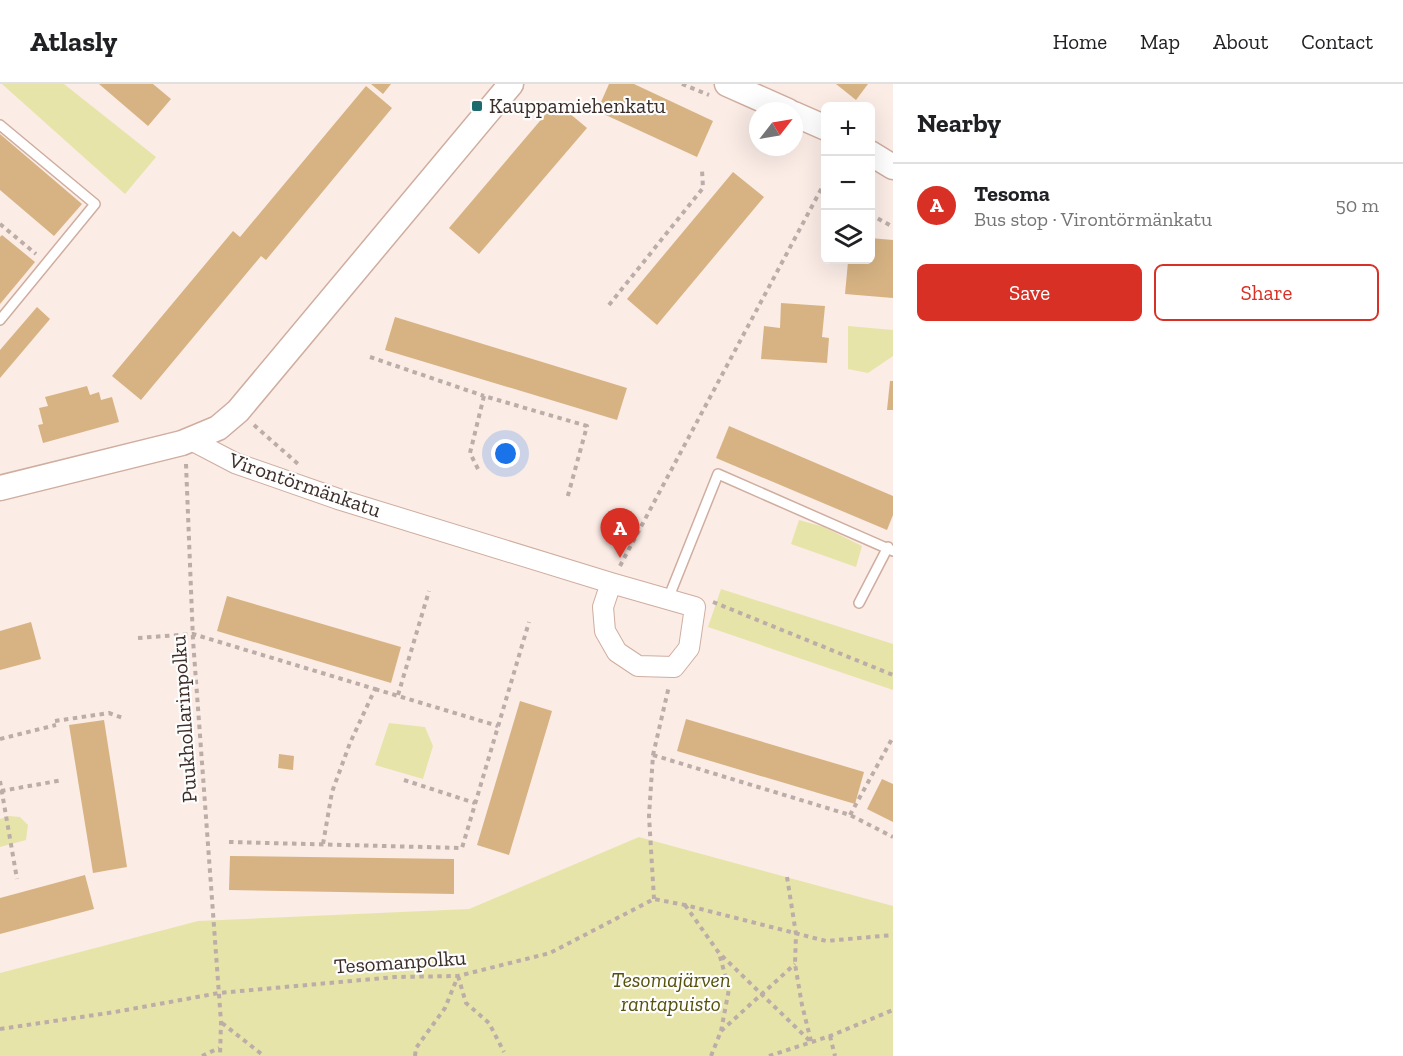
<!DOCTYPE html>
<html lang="en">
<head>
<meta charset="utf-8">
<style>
  :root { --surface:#fff; --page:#f2f2f2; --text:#202124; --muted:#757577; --line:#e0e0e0; --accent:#d93025 }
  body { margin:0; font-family:"Zilla Slab",serif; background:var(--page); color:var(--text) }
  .controls { position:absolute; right:18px; top:18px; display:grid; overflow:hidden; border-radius:9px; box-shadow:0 6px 24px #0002 }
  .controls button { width:54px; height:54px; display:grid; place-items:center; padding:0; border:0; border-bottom:2px solid var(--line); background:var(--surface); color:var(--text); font:30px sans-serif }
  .compass { position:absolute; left:749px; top:18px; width:54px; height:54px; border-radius:50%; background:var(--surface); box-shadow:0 6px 24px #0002; rotate:59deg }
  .you { position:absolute; left:506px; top:370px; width:21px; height:21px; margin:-15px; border:4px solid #fff; border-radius:50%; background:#1a73e8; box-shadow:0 0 0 9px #1a73e833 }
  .badge { display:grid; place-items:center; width:39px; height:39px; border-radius:50%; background:var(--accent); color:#fff; font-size:20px; font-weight:700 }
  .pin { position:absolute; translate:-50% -50px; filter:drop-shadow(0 2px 3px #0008) }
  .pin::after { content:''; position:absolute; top:32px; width:21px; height:18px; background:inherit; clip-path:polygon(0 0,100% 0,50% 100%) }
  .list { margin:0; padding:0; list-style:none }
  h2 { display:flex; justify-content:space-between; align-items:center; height:78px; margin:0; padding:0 24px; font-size:26px }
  h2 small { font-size:20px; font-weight:400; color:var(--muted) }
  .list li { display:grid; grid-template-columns:39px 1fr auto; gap:18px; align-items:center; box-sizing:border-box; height:84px; padding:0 24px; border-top:2px solid var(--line) }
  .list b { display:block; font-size:22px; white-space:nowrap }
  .list p { margin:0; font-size:20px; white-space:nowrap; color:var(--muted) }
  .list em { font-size:20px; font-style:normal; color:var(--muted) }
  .actions { display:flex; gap:12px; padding:18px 24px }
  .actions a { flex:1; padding:14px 0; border:2px solid var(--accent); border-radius:9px; text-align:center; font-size:21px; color:var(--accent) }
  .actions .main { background:var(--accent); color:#fff }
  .icon { flex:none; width:33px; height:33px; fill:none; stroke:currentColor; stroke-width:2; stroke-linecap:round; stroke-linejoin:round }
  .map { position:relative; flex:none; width:893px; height:972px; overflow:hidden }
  header { display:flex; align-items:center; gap:36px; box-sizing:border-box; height:84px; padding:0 30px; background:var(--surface); border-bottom:2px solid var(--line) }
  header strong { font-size:28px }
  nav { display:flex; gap:33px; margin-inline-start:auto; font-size:21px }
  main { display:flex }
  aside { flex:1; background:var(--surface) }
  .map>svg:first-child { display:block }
  .green { fill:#e7e4aa }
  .building { fill:#d7b383 }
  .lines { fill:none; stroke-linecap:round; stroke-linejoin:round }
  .service-casing { stroke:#cfad9f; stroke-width:12 }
  .minor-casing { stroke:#cfad9f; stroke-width:22 }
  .tertiary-casing { stroke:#cfad9f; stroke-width:27 }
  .path { stroke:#bcada8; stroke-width:4; stroke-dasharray:4.5 4.5; stroke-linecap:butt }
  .service { stroke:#fff; stroke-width:9 }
  .minor { stroke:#fff; stroke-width:20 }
  .tertiary { stroke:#fff; stroke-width:24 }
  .poi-dot { fill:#1e6b6e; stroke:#fdfdfd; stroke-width:2 }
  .labels { text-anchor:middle; stroke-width:4.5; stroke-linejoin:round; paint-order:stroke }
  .poi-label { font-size:21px; fill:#3b2d28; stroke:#fdfdfd; text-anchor:start }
  .street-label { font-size:21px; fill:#3b2d28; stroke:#fdfdfd }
  .park-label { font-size:21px; font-style:italic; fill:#55510c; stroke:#fdfdfd }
</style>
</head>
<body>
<header>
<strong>Atlasly</strong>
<nav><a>Home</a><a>Map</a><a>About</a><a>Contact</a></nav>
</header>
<main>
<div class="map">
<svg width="893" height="972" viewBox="0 0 893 972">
  <rect width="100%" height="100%" fill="#fbece6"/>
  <g class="green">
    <polygon points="2,0 64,0 156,73 125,110"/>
    <polygon points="848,242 893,246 893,272 868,289 848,285"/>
    <polygon points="799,436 824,443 862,462 856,483 791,460"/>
    <polygon points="721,505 893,560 893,606 708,543"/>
    <polygon points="389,639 425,643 433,662 423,695 375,681"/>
    <polygon points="9,732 20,733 28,741 26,756 0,763 0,735"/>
    <polygon points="639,753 893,822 893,972 0,972 0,889 198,837 469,825"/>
  </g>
  <g class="building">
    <polygon points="99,0 153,0 171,15 148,42"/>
    <polygon points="371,0 391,0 383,10"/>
    <polygon points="609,0 634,0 713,37 697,73 597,27"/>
    <polygon points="836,0 868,0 856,16"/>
    <polygon points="366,2 392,24 266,176 261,172 141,316 112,292 233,147 240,153"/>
    <polygon points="556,18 587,44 479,170 449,144"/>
    <polygon points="0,50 82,120 54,152 0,106"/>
    <polygon points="733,88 764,113 657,241 627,215"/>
    <polygon points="2,151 35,178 0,220 0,153"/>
    <polygon points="870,154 893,156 893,214 845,210 848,178 863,179 863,176 870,176"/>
    <polygon points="781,219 825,222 822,253 829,254 827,279 761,275 764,242 780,244"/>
    <polygon points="37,223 50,235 0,294 0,266"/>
    <polygon points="395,233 627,304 617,336 385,266"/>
    <polygon points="890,297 893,297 893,326 887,326"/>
    <polygon points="87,302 90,311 99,308 101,316 112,313 119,338 43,359 38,341 43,340 39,324 48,322 45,313"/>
    <polygon points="729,342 893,412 893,431 887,446 716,374"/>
    <polygon points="227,512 401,563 391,599 217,547"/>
    <polygon points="31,538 41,575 0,586 0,547"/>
    <polygon points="520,617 552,627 509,771 477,761"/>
    <polygon points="686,635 864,688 855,720 677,667"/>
    <polygon points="104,636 127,783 93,789 69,641"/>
    <polygon points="279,670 294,672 293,686 278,684"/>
    <polygon points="882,695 893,700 893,738 867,725"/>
    <polygon points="230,772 454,775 454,810 229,806"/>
    <polygon points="85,791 94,825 0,850 0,814"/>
  </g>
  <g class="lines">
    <defs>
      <g id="service">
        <polyline points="0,41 95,120 0,236"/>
        <polyline points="668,515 718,390 893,467"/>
        <polyline points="859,519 888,463"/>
      </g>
      <polyline id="minor" points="191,356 235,379 341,416 611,499 695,523 689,564 674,583 638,582 617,568 605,547 603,523 611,499"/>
      <g id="tertiary">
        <polyline points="727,0 788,27"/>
        <polyline points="794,30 826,44"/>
        <polyline points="870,69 893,83"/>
        <polyline points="0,404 182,359 218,344 238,327 511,0"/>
      </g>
    </defs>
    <use href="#service" class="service-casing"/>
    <use href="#minor" class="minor-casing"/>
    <use href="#tertiary" class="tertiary-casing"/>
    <g class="path">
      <polyline points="682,0 709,11"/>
      <polyline points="870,130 893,143"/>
      <polyline points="0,140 36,170"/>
      <polyline points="609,221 703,104 702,86"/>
      <polyline points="370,273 484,312"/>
      <polyline points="254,341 298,380"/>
      <polyline points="186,380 193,556 221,938 220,972"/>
      <polyline points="478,385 470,369 484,312 587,342 567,415"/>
      <polyline points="620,482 826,96"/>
      <polyline points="713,518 893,591"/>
      <polyline points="138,554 193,550 375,605 350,659 332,708 323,760"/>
      <polyline points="375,605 498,642"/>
      <polyline points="398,611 429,507"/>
      <polyline points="55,637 109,629 123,634"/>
      <polyline points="0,655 56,641"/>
      <polyline points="653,671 850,731 893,753"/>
      <polyline points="404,696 475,719"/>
      <polyline points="0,697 17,795"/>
      <polyline points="1,707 63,696"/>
      <polyline points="850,731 893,653"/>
      <polyline points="229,758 462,764 529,538"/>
      <polyline points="787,793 796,850 795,880 802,921 811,957"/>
      <polyline points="654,815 649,732 653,671 669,602"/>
      <polyline points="685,821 719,869 811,958"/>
      <polyline points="458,892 466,919 489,939 504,968"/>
      <polyline points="222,939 264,972"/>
      <polyline points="0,945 115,928 219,909 395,893 458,892 550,869 654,815 685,821 826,857 893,851"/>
      <polyline points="721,947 795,880"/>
      <polyline points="830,952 835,972"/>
      <polyline points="202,972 219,964"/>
      <polyline points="415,972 416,964 445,924 458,892"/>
      <polyline points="711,972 721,947 729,905 719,869"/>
      <polyline points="769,972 830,952 893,926"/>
    </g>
    <use href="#service" class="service"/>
    <use href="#minor" class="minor"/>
    <use href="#tertiary" class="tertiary"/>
  </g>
  <rect class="poi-dot" x="471" y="16" width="12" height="12" rx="3"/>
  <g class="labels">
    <g class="poi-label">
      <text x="489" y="29">Kauppamiehenkatu</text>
    </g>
    <g class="street-label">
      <text transform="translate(305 401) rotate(19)" y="7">Virontörmänkatu</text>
      <text transform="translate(184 635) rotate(-94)" y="7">Puukhollarinpolku</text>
      <text transform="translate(400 878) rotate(-4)" y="7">Tesomanpolku</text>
    </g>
    <g class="park-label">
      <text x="671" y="903">Tesomajärven<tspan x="671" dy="24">rantapuisto</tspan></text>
    </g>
  </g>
</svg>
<div class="controls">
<button>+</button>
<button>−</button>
<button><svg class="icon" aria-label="layers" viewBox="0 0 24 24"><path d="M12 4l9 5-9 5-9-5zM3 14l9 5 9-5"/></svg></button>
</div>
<svg class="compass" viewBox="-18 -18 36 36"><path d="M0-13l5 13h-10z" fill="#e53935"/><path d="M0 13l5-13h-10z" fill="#757577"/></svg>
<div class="you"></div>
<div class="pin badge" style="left:620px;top:474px">A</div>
</div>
<aside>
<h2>Nearby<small></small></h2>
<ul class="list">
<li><span class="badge">A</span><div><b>Tesoma</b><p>Bus stop · Virontörmänkatu</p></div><em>50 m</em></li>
</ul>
<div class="actions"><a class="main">Save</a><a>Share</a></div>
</aside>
</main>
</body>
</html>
